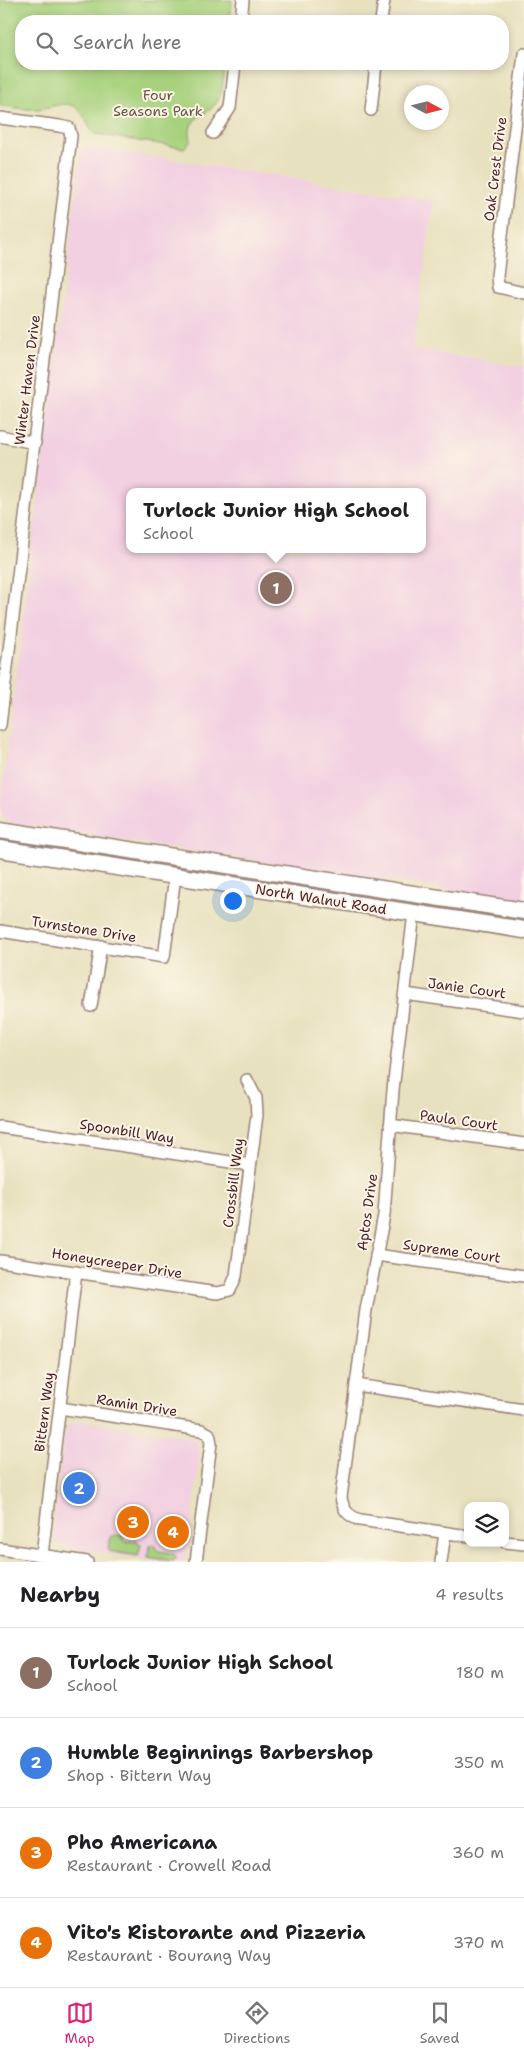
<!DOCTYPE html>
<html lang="en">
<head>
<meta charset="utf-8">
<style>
  :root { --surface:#fff; --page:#f2f2f2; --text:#202124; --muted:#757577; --line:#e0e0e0; --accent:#db2777 }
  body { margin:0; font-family:"Shantell Sans",sans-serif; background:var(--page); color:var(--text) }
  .controls { position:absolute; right:15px; bottom:15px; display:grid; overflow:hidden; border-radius:10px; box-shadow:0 2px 8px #0003 }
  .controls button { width:45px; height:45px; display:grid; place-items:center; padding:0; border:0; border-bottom:1px solid var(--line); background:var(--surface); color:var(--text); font:25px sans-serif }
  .compass { position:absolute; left:404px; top:85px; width:45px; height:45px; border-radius:50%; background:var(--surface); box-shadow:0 2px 8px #0003; rotate:97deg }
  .you { position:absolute; left:232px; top:900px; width:18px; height:18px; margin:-12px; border:4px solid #fff; border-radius:50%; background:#1a73e8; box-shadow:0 0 0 8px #1a73e833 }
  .badge { display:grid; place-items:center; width:32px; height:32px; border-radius:50%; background:var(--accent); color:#fff; font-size:16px; font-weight:700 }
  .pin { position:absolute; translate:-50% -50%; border:2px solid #fff; box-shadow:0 1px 5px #0006 }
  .popup { position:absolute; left:126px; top:488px; width:300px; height:65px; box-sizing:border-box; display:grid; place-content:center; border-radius:10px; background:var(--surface); filter:drop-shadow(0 1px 4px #0005); font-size:16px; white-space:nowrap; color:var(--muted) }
  .popup b { font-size:19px; color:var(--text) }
  .popup::after { content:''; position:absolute; left:50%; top:100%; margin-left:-10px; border:10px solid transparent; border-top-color:var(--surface) }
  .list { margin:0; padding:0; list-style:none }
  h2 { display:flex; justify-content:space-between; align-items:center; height:65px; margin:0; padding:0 20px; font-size:21px }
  h2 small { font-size:16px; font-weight:400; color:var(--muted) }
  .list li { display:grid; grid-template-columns:32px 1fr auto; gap:15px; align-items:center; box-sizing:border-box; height:90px; padding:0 20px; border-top:1px solid var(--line) }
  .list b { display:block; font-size:19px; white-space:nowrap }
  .list p { margin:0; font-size:16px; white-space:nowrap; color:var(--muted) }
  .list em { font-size:16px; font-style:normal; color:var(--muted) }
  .icon { flex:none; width:28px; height:28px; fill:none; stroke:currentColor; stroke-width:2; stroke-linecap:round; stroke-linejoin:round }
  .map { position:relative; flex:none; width:524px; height:1562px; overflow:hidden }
  .search { position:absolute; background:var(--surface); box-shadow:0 2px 8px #0003; left:15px; right:15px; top:15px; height:55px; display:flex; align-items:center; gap:12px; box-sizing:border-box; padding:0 18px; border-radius:20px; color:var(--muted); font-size:19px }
  .sheet { height:425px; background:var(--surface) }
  nav { display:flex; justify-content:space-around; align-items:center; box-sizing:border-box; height:70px; border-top:1px solid var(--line); background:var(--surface); font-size:14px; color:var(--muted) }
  nav a { display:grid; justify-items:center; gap:2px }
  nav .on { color:var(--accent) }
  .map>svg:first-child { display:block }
  .built { fill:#f2cfe1; fill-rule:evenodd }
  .green { fill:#a7d17d; stroke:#787854 }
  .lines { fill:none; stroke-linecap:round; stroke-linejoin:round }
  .street-casing { stroke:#998075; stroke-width:14 }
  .secondary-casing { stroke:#998075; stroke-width:19 }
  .street { stroke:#fff; stroke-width:11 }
  .secondary { stroke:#fff; stroke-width:16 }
  .labels { text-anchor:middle; stroke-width:4; stroke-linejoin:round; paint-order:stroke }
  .park-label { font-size:14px; fill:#665444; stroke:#fcf5e5 }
  .street-label { font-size:14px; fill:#4a1f2b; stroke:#fcf5e5 }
</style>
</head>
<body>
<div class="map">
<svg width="524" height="1562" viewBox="0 0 524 1562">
  <rect width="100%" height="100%" fill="#fcf5e5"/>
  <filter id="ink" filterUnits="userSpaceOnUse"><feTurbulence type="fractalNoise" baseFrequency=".02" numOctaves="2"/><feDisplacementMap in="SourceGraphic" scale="10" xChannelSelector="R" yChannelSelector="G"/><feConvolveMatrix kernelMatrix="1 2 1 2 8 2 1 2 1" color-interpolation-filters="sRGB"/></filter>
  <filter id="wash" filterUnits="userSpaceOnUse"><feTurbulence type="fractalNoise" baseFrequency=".0096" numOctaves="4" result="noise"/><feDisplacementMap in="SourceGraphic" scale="20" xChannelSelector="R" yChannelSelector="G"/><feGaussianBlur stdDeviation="1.12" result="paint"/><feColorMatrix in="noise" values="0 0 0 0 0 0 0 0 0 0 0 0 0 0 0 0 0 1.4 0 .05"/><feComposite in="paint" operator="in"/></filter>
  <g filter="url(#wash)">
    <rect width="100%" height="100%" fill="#e8e1bf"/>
    <g class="built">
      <path d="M82 146 434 200 413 349 524 367V901L11 823 2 817 0 809ZM130 492H422V549H130Z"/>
      <polygon points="80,1421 189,1437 197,1442 200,1452 188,1553 182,1562 165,1562 63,1547 54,1539 53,1533 65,1432 70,1424"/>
    </g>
    <g class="green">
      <path d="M0 0H232L230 21H21V64H225C223 76 224 91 217 102 206 118 185 115 191 141L184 148 95 134C86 126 86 115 77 108 64 99 50 109 36 109 24 110 12 107 0 106Z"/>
      <polygon points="114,1535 123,1536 125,1542 137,1540 137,1543 141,1545 138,1556 108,1551 110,1537"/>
      <polygon points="149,1545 154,1545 158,1551 173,1553 177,1558 173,1561 148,1557"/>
    </g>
  </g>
  <g filter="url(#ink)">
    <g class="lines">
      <defs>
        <g id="street">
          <polyline points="241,21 243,0"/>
          <polyline points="381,21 384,0"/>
          <polyline points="524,54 497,276 498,287 524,293"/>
          <polyline points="371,110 376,64"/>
          <polyline points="0,118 59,126 69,128 71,136 0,725"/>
          <polyline points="213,133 230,108 235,64"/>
          <polyline points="0,436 35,443"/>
          <path d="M414 913 393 1090 384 1215 366 1310 341 1497C343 1510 348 1516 360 1520L468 1536"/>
          <polyline points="0,931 164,957 175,876"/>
          <polyline points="405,994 524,1011"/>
          <polyline points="91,1006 101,946"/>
          <polyline points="390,1125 524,1144"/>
          <polyline points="0,1127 250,1165"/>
          <polyline points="376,1255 524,1276"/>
          <polyline points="0,1261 217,1293 230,1290 236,1276 257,1115 256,1098 247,1080"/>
          <polyline points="356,1385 524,1410"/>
          <polyline points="60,1408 201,1430 209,1434 211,1443 196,1562"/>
          <polyline points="505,1542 524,1544"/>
          <polyline points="0,1549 87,1562"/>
          <polyline points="42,1555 76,1272"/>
          <polyline points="441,1562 445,1533"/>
        </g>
        <g id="secondary">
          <polyline points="0,830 524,911"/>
          <polyline points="0,849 524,930"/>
        </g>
      </defs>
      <use href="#street" class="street-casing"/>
      <use href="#secondary" class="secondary-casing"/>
      <use href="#street" class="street"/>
      <use href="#secondary" class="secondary"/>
    </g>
  </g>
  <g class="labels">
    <g class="park-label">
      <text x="158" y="100">Four<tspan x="158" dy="16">Seasons Park</tspan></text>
    </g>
    <g class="street-label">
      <text transform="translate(495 169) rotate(-83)" y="5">Oak Crest Drive</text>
      <text transform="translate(27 380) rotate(-83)" y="5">Winter Haven Drive</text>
      <text transform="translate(321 899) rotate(9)" y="5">North Walnut Road</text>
      <text transform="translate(84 929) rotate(9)" y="5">Turnstone Drive</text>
      <text transform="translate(467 988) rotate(8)" y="5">Janie Court</text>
      <text transform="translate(459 1120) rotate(8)" y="5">Paula Court</text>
      <text transform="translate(127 1131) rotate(9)" y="5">Spoonbill Way</text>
      <text transform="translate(233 1183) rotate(-83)" y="5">Crossbill Way</text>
      <text transform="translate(367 1212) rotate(-82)" y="5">Aptos Drive</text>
      <text transform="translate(452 1251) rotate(8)" y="5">Supreme Court</text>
      <text transform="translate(117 1263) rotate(9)" y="5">Honeycreeper Drive</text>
      <text transform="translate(137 1405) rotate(9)" y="5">Ramin Drive</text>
      <text transform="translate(44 1412) rotate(-83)" y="5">Bittern Way</text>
    </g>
  </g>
</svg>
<div class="controls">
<button><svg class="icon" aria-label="layers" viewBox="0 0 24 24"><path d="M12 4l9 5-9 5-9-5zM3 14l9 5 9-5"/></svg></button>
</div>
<svg class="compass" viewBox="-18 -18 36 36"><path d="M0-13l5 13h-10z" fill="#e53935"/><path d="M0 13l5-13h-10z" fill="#757577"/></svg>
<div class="you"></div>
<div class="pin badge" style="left:276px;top:588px;background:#8d6e63">1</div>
<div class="popup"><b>Turlock Junior High School</b>School</div>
<div class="pin badge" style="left:79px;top:1488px;background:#3f7fe0">2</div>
<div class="pin badge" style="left:133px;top:1522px;background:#e8710a">3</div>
<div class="pin badge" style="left:173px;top:1532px;background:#e8710a">4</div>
<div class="search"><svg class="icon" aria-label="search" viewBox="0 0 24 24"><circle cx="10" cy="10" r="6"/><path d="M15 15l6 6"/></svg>Search here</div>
</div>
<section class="sheet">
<h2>Nearby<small>4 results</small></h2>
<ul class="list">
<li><span class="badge" style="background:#8d6e63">1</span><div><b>Turlock Junior High School</b><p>School</p></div><em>180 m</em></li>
<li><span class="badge" style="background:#3f7fe0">2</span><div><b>Humble Beginnings Barbershop</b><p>Shop · Bittern Way</p></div><em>350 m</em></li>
<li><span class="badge" style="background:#e8710a">3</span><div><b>Pho Americana</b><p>Restaurant · Crowell Road</p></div><em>360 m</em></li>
<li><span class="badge" style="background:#e8710a">4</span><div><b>Vito's Ristorante and Pizzeria</b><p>Restaurant · Bourang Way</p></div><em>370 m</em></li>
</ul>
</section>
<nav>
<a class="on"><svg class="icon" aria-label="map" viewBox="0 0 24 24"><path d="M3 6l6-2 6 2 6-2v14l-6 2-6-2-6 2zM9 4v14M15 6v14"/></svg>Map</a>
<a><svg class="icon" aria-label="directions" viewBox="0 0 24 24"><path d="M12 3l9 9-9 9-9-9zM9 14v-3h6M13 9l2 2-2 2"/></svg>Directions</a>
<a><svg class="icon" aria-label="saved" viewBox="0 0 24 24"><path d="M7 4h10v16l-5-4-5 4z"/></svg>Saved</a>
</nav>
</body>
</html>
